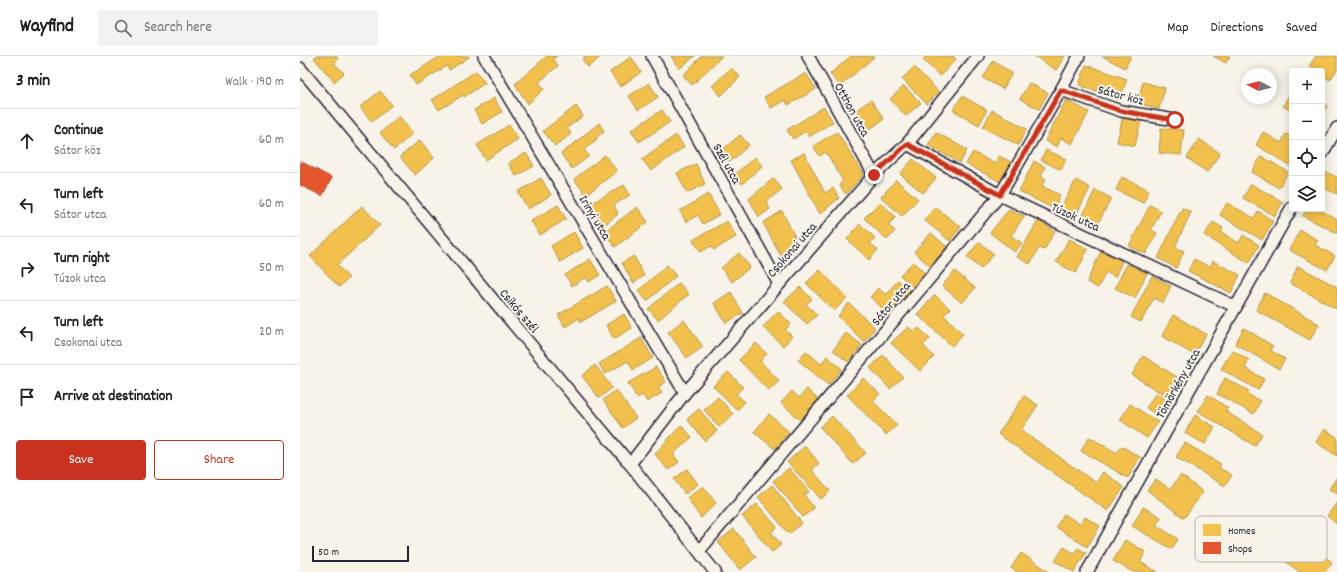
<!DOCTYPE html>
<html lang="en">
<head>
<meta charset="utf-8">
<style>
  :root { --surface:#fff; --page:#f2f2f2; --text:#202124; --muted:#757577; --line:#e0e0e0; --accent:#c8321e }
  body { margin:0; font-family:Dekko,sans-serif; background:var(--page); color:var(--text) }
  .controls { position:absolute; right:12px; top:12px; display:grid; overflow:hidden; border-radius:4px; box-shadow:0 2px 10px #0003 }
  .controls button { width:36px; height:36px; display:grid; place-items:center; padding:0; border:0; border-bottom:1px solid var(--line); background:var(--surface); color:var(--text); font:20px sans-serif }
  .compass { position:absolute; left:941px; top:12px; width:36px; height:36px; border-radius:50%; background:var(--surface); box-shadow:0 2px 10px #0003; rotate:277deg }
  .scale { position:absolute; left:12px; bottom:10px; width:97px; box-sizing:border-box; padding-left:4px; border:2px solid #22223b; border-top:0; font-size:11px; line-height:14px; white-space:nowrap; color:#22223b; -webkit-text-stroke:3px #f7f3e8; paint-order:stroke }
  .stop { position:absolute; width:12px; height:12px; margin:-9px; border:3px solid #c8321e; border-radius:50%; background:#fff }
  .stop.end { background:#c8321e; border-color:#fff; box-shadow:0 1px 4px #0008 }
  .list { margin:0; padding:0; list-style:none }
  h2 { display:flex; justify-content:space-between; align-items:center; height:52px; margin:0; padding:0 16px; font-size:17px }
  h2 small { font-size:13px; font-weight:400; color:var(--muted) }
  .list li { display:grid; grid-template-columns:26px 1fr auto; gap:12px; align-items:center; box-sizing:border-box; height:64px; padding:0 16px; border-top:1px solid var(--line) }
  .list b { display:block; font-size:15px; white-space:nowrap }
  .list p { margin:0; font-size:13px; white-space:nowrap; color:var(--muted) }
  .list em { font-size:13px; font-style:normal; color:var(--muted) }
  .actions { display:flex; gap:8px; padding:12px 16px }
  .actions a { flex:1; padding:9px 0; border:1px solid var(--accent); border-radius:4px; text-align:center; font-size:14px; color:var(--accent) }
  .actions .main { background:var(--accent); color:#fff }
  .icon { flex:none; width:22px; height:22px; fill:none; stroke:currentColor; stroke-width:2; stroke-linecap:round; stroke-linejoin:round }
  .map { position:relative; flex:none; width:1037px; height:516px; overflow:hidden }
  header { display:flex; align-items:center; gap:24px; box-sizing:border-box; height:56px; padding:0 20px; background:var(--surface); border-bottom:1px solid var(--line) }
  header strong { font-size:19px }
  nav { display:flex; gap:22px; margin-inline-start:auto; font-size:14px }
  .search { width:280px; height:36px; background:var(--page); display:flex; align-items:center; gap:10px; box-sizing:border-box; padding:0 14px; border-radius:4px; color:var(--muted); font-size:15px }
  main { display:flex }
  aside { flex:1; background:var(--surface) }
  .map>svg:first-child { display:block }
  .homes { fill:#f2c14e; stroke:#b49148 }
  .shops { fill:#e4572e; stroke:#aa4732 }
  .lines { fill:none; stroke-linecap:round; stroke-linejoin:round }
  .minor-casing { stroke:#22223b; stroke-width:14 }
  .minor { stroke:#f7f3e8; stroke-width:11 }
  .route { stroke:#c8321e; stroke-width:5 }
  .labels { text-anchor:middle; stroke-width:4; stroke-linejoin:round; paint-order:stroke }
  .street-label { font-size:13px; fill:#22223b; stroke:#f7f3e8 }
  .key { fill:#f7f3e8; stroke:#b7b4b4; stroke-width:1 }
  .key-label { font-size:11px; fill:#22223b }
</style>
</head>
<body>
<header>
<strong>Wayfind</strong>
<div class="search"><svg class="icon" aria-label="search" viewBox="0 0 24 24"><circle cx="10" cy="10" r="6"/><path d="M15 15l6 6"/></svg>Search here</div>
<nav><a>Map</a><a>Directions</a><a>Saved</a></nav>
</header>
<main>
<aside>
<h2>3 min<small>Walk · 190 m</small></h2>
<ul class="list">
<li><svg class="icon" aria-label="ahead" viewBox="0 0 24 24"><path d="M12 20V5M6 11l6-6 6 6"/></svg><div><b>Continue</b><p>Sátor köz</p></div><em>60 m</em></li>
<li><svg class="icon" aria-label="left" viewBox="0 0 24 24"><path d="M17 20v-9H6M10 6l-5 5 5 5"/></svg><div><b>Turn left</b><p>Sátor utca</p></div><em>60 m</em></li>
<li><svg class="icon" aria-label="right" viewBox="0 0 24 24"><path d="M7 20v-9h11M14 6l5 5-5 5"/></svg><div><b>Turn right</b><p>Túzok utca</p></div><em>50 m</em></li>
<li><svg class="icon" aria-label="left" viewBox="0 0 24 24"><path d="M17 20v-9H6M10 6l-5 5 5 5"/></svg><div><b>Turn left</b><p>Csokonai utca</p></div><em>20 m</em></li>
<li><svg class="icon" aria-label="arrive" viewBox="0 0 24 24"><path d="M6 21V4h12l-3 4 3 4H6"/></svg><div><b>Arrive at destination</b></div></li>
</ul>
<div class="actions"><a class="main">Save</a><a>Share</a></div>
</aside>
<div class="map">
<svg width="1037" height="516" viewBox="0 0 1037 516">
  <rect width="100%" height="100%" fill="#f7f3e8"/>
  <filter id="ink" filterUnits="userSpaceOnUse"><feTurbulence type="fractalNoise" baseFrequency=".025" numOctaves="2"/><feDisplacementMap in="SourceGraphic" scale="8" xChannelSelector="R" yChannelSelector="G"/><feConvolveMatrix kernelMatrix="1 2 1 2 8 2 1 2 1" color-interpolation-filters="sRGB"/></filter>
  <g filter="url(#ink)">
    <g class="homes">
      <polygon points="16,0 36,0 38,3 34,7 44,17 34,26 14,2"/>
      <polygon points="141,0 169,0 169,1 149,14 147,10 116,29 110,19"/>
      <polygon points="247,0 257,0 253,3 258,10 239,26 244,33 228,48 215,28"/>
      <polygon points="286,0 302,0 288,11 282,3"/>
      <polygon points="371,0 395,0 379,13"/>
      <polygon points="402,0 422,0 392,29 383,19"/>
      <polygon points="551,0 574,1 540,30 530,18"/>
      <polygon points="626,0 653,0 656,3 640,20 623,4"/>
      <polygon points="734,0 765,0 756,14"/>
      <polygon points="802,0 831,0 825,12"/>
      <polygon points="913,0 930,0 926,7"/>
      <polygon points="1016,0 1037,0 1037,14 1030,24 1022,19 1022,15 1016,15 1009,10"/>
      <polygon points="331,1 341,16 320,31 310,16"/>
      <polygon points="693,5 712,17 703,33 683,22"/>
      <polygon points="786,9 827,23 820,43 779,29"/>
      <polygon points="614,11 639,36 627,48 602,23"/>
      <polygon points="431,12 440,21 421,40 412,30"/>
      <polygon points="176,15 185,27 164,41 163,39 139,54 132,44"/>
      <polygon points="506,17 516,33 488,49 485,44 471,52 464,41"/>
      <polygon points="843,26 865,32 859,53 837,47"/>
      <polygon points="349,27 358,41 338,54 329,40"/>
      <polygon points="729,27 748,37 739,53 720,43"/>
      <polygon points="604,30 621,47 606,60 590,43"/>
      <polygon points="80,35 92,49 72,66 60,51"/>
      <polygon points="989,39 992,40 992,55 983,50"/>
      <polygon points="662,40 687,54 679,69 653,54"/>
      <polygon points="194,42 202,56 182,68 174,54"/>
      <polygon points="571,44 584,63 570,73 556,54"/>
      <polygon points="766,44 789,56 772,88 761,82 757,91 745,85"/>
      <polygon points="1022,47 1027,50 1022,59"/>
      <polygon points="276,50 283,60 267,72 271,78 255,90 243,75"/>
      <polygon points="524,51 533,66 509,81 506,75 493,83 487,74"/>
      <polygon points="362,54 370,66 339,86 331,74"/>
      <polygon points="692,54 727,73 718,89 683,71"/>
      <polygon points="99,60 113,77 94,94 80,77"/>
      <polygon points="823,60 841,64 835,90 817,86"/>
      <polygon points="299,67 304,75 296,82 297,83 284,94 289,100 272,113 261,98"/>
      <polygon points="209,69 218,83 186,104 177,89"/>
      <polygon points="861,72 884,74 881,99 859,97"/>
      <polygon points="537,76 564,118 546,138 539,129 543,125 526,96 520,100 513,90"/>
      <polygon points="636,76 667,94 660,107 628,89"/>
      <polygon points="963,76 981,87 986,78 992,81 992,111 956,89"/>
      <polygon points="376,79 384,91 351,115 342,103"/>
      <polygon points="440,79 449,89 430,106 421,95"/>
      <polygon points="899,83 920,97 907,116 887,102"/>
      <polygon points="120,84 134,102 115,119 100,101"/>
      <polygon points="746,94 766,103 761,114 741,104"/>
      <polygon points="673,96 695,108 699,100 711,106 701,126 666,108"/>
      <polygon points="226,97 234,110 216,120 208,107"/>
      <polygon points="504,97 525,137 533,132 539,142 520,158 491,104"/>
      <polygon points="305,99 317,115 286,139 274,123"/>
      <polygon points="961,100 988,116 979,132 952,116"/>
      <polygon points="455,101 462,110 442,128 434,119"/>
      <polygon points="613,103 636,122 623,137 600,118"/>
      <polygon points="734,105 745,111 741,120 746,123 742,130 760,139 754,153 719,135"/>
      <polygon points="396,108 405,128 387,137 377,117"/>
      <polygon points="1023,115 1037,121 1037,138 1022,131 1022,118"/>
      <polygon points="822,121 849,134 843,147 816,134"/>
      <polygon points="241,122 251,139 228,153 218,136"/>
      <polygon points="474,122 482,133 466,146 470,153 459,161 449,143"/>
      <polygon points="596,124 618,143 602,160 581,141"/>
      <polygon points="776,124 790,132 774,163 759,155"/>
      <polygon points="951,128 983,146 975,160 943,142"/>
      <polygon points="324,129 330,139 314,149 318,158 302,171 290,148"/>
      <polygon points="795,134 811,142 796,172 780,165"/>
      <polygon points="408,138 420,158 403,168 398,159 386,166 380,155"/>
      <polygon points="580,146 596,161 588,169 595,175 587,184 564,162"/>
      <polygon points="927,147 954,162 958,155 973,165 962,184 920,159"/>
      <polygon points="258,149 266,163 240,179 231,165"/>
      <polygon points="850,149 861,155 851,174 857,177 846,198 829,190"/>
      <polygon points="62,150 80,169 37,209 49,222 39,231 10,200"/>
      <polygon points="337,151 348,166 315,191 304,176"/>
      <polygon points="635,151 661,171 650,185 624,164"/>
      <polygon points="882,152 891,156 875,191 884,195 876,212 858,202"/>
      <polygon points="709,153 724,160 711,180 722,187 715,196 690,177"/>
      <polygon points="1006,153 1018,153 1037,163 1037,177 1003,160"/>
      <polygon points="482,155 498,187 483,203 463,167"/>
      <polygon points="427,165 436,181 414,194 411,190 401,196 393,184"/>
      <polygon points="738,165 755,175 744,194 739,192 730,208 717,201"/>
      <polygon points="913,166 923,172 921,176 939,187 943,179 959,189 949,207 904,179"/>
      <polygon points="560,168 575,182 570,187 578,194 569,204 547,183"/>
      <polygon points="1000,174 1018,184 1015,189 1035,200 1027,214 989,194"/>
      <polygon points="274,176 283,192 260,206 251,190"/>
      <polygon points="631,177 647,191 630,210 614,196"/>
      <polygon points="769,183 788,193 776,217 756,206"/>
      <polygon points="679,186 694,198 681,213 667,201"/>
      <polygon points="801,195 822,205 815,221 806,216 798,232 787,226"/>
      <polygon points="439,197 450,211 432,226 421,212"/>
      <polygon points="334,200 344,220 333,227 322,207"/>
      <polygon points="290,203 300,219 289,226 286,221 272,230 265,219"/>
      <polygon points="894,203 910,211 913,205 940,219 931,237 888,215"/>
      <polygon points="613,206 625,217 613,231 600,219"/>
      <polygon points="827,208 847,217 835,242 815,232"/>
      <polygon points="367,209 376,220 347,245 338,235"/>
      <polygon points="998,210 1037,231 1037,253 990,227"/>
      <polygon points="520,214 547,242 534,255 506,227"/>
      <polygon points="655,215 675,232 662,247 642,230"/>
      <polygon points="852,220 871,230 863,247 854,242 841,266 831,261"/>
      <polygon points="598,224 610,234 589,258 570,241 578,232 586,239"/>
      <polygon points="379,227 389,238 358,264 348,253"/>
      <polygon points="307,230 316,245 281,266 279,262 265,271 258,259"/>
      <polygon points="500,231 512,243 506,248 517,259 507,268 484,246"/>
      <polygon points="431,236 443,257 426,267 414,247"/>
      <polygon points="965,237 1019,268 1010,284 956,254"/>
      <polygon points="635,239 650,253 644,259 663,278 652,290 617,258"/>
      <polygon points="549,247 575,272 564,286 538,260"/>
      <polygon points="478,255 491,268 485,274 492,280 483,290 463,271"/>
      <polygon points="324,258 332,272 314,283 306,269"/>
      <polygon points="873,259 906,278 894,299 862,280"/>
      <polygon points="384,264 403,291 387,302 368,276"/>
      <polygon points="608,271 614,276 619,272 630,283 623,289 634,301 620,315 591,287"/>
      <polygon points="944,272 973,290 970,294 985,303 979,313 935,288"/>
      <polygon points="546,277 562,289 548,306 533,294"/>
      <polygon points="341,282 353,302 333,314 328,305 305,318 299,308"/>
      <polygon points="456,287 467,298 460,305 479,325 469,335 439,304"/>
      <polygon points="932,294 949,304 945,312 964,323 958,334 921,313"/>
      <polygon points="506,295 521,308 527,300 542,313 528,329 498,304"/>
      <polygon points="583,299 603,321 590,333 570,312"/>
      <polygon points="843,300 882,324 871,343 832,319"/>
      <polygon points="295,309 312,332 299,342 282,320"/>
      <polygon points="356,311 366,326 358,331 362,337 347,346 343,339 337,342 328,327"/>
      <polygon points="428,316 443,331 436,338 445,346 437,354 413,330"/>
      <polygon points="563,322 580,338 573,345 597,369 586,379 547,339"/>
      <polygon points="925,322 949,335 947,338 960,345 954,358 917,338"/>
      <polygon points="507,333 518,344 500,364 481,347 492,335 499,342"/>
      <polygon points="316,334 336,362 323,372 303,344"/>
      <polygon points="856,337 869,346 860,361 846,352"/>
      <polygon points="908,339 928,352 925,355 962,378 955,390 898,355"/>
      <polygon points="724,340 738,349 721,374 796,427 803,416 824,431 808,455 698,378"/>
      <polygon points="418,341 433,358 419,371 404,354"/>
      <polygon points="830,348 858,366 847,382 820,364"/>
      <polygon points="399,353 417,375 405,385 387,363"/>
      <polygon points="469,358 489,376 475,393 454,376"/>
      <polygon points="895,359 915,371 905,388 885,377"/>
      <polygon points="532,360 566,397 553,408 520,371"/>
      <polygon points="381,369 392,381 373,398 379,406 368,414 355,398"/>
      <polygon points="1024,373 1037,381 1037,400 1016,386"/>
      <polygon points="789,381 817,397 821,390 840,401 828,422 781,395"/>
      <polygon points="885,387 921,408 919,412 932,419 925,430 876,401"/>
      <polygon points="505,390 519,407 512,414 530,435 521,443 487,406"/>
      <polygon points="489,412 509,436 504,439 514,452 503,461 473,425"/>
      <polygon points="387,413 398,428 385,438 374,423"/>
      <polygon points="881,419 903,436 884,462 847,434 856,423 870,433"/>
      <polygon points="1037,421 1037,438 1029,433"/>
      <polygon points="472,429 502,467 489,478 458,441"/>
      <polygon points="403,430 416,447 401,462 387,442"/>
      <polygon points="1037,446 1037,468 1027,460"/>
      <polygon points="457,448 477,471 471,476 481,489 472,496 442,460"/>
      <polygon points="843,451 861,461 856,469 878,483 872,493 832,470"/>
      <polygon points="764,458 780,468 785,461 800,470 787,491 756,471"/>
      <polygon points="434,473 456,501 440,514 418,486"/>
      <polygon points="980,483 1005,501 1012,491 1032,506 1025,516 1000,516 971,495"/>
      <polygon points="825,484 846,496 840,506 858,516 833,516 813,505"/>
      <polygon points="764,491 774,497 778,492 786,497 774,516 755,505"/>
      <polygon points="721,497 750,516 717,516 711,512"/>
    </g>
    <polygon class="shops" points="0,105 32,122 22,140 0,129"/>
    <g class="lines">
      <defs>
        <g id="minor">
          <polyline points="184,0 385,337"/>
          <polyline points="352,0 479,228"/>
          <polyline points="508,0 574,119"/>
          <polyline points="0,12 330,408 415,516"/>
          <polyline points="761,34 821,55 875,64"/>
          <polyline points="607,88 700,139 936,251"/>
          <polyline points="1022,98 1037,72"/>
          <polyline points="330,408 385,337 574,119 607,88 678,0"/>
          <polyline points="399,495 700,139 761,34 779,0"/>
          <polyline points="787,516 992,151"/>
        </g>
      </defs>
      <use href="#minor" class="minor-casing"/>
      <use href="#minor" class="minor"/>
    </g>
  </g>
  <g class="lines" filter="url(#ink)">
    <polyline class="route" points="574,119 607,88 700,139 761,34 821,55 875,64"/>
  </g>
  <g class="labels">
    <g class="street-label">
      <text transform="translate(821 38) rotate(15)" y="5">Sátor köz</text>
      <text transform="translate(553 53) rotate(61)" y="5">Otthon utca</text>
      <text transform="translate(428 107) rotate(61)" y="5">Szél utca</text>
      <text transform="translate(776 160) rotate(25)" y="5">Túzok utca</text>
      <text transform="translate(296 161) rotate(59)" y="5">Irinyi utca</text>
      <text transform="translate(491 193) rotate(-49)" y="5">Csokonai utca</text>
      <text transform="translate(590 247) rotate(-50)" y="5">Sátor utca</text>
      <text transform="translate(220 254) rotate(50)" y="5">Csikós szél</text>
      <text transform="translate(877 327) rotate(-61)" y="5">Tömörkény utca</text>
    </g>
  </g>
  <rect x="895" y="460" width="132" height="46" rx="6" class="key"/>
  <rect x="903" y="468" width="18" height="12" fill="#f2c14e"/>
  <rect x="903" y="486" width="18" height="12" fill="#e4572e"/>
  <g class="key-label">
    <text x="928" y="478">Homes</text>
    <text x="928" y="496">Shops</text>
  </g>
</svg>
<div class="controls">
<button>+</button>
<button>−</button>
<button><svg class="icon" aria-label="locate" viewBox="0 0 24 24"><circle cx="12" cy="12" r="6"/><path d="M12 2v4M12 18v4M2 12h4M18 12h4"/></svg></button>
<button><svg class="icon" aria-label="layers" viewBox="0 0 24 24"><path d="M12 4l9 5-9 5-9-5zM3 14l9 5 9-5"/></svg></button>
</div>
<svg class="compass" viewBox="-18 -18 36 36"><path d="M0-13l5 13h-10z" fill="#e53935"/><path d="M0 13l5-13h-10z" fill="#757577"/></svg>
<div class="scale">50 m</div>
<div class="stop" style="left:875px;top:64px"></div>
<div class="stop end" style="left:574px;top:119px"></div>
</div>
</main>
</body>
</html>
